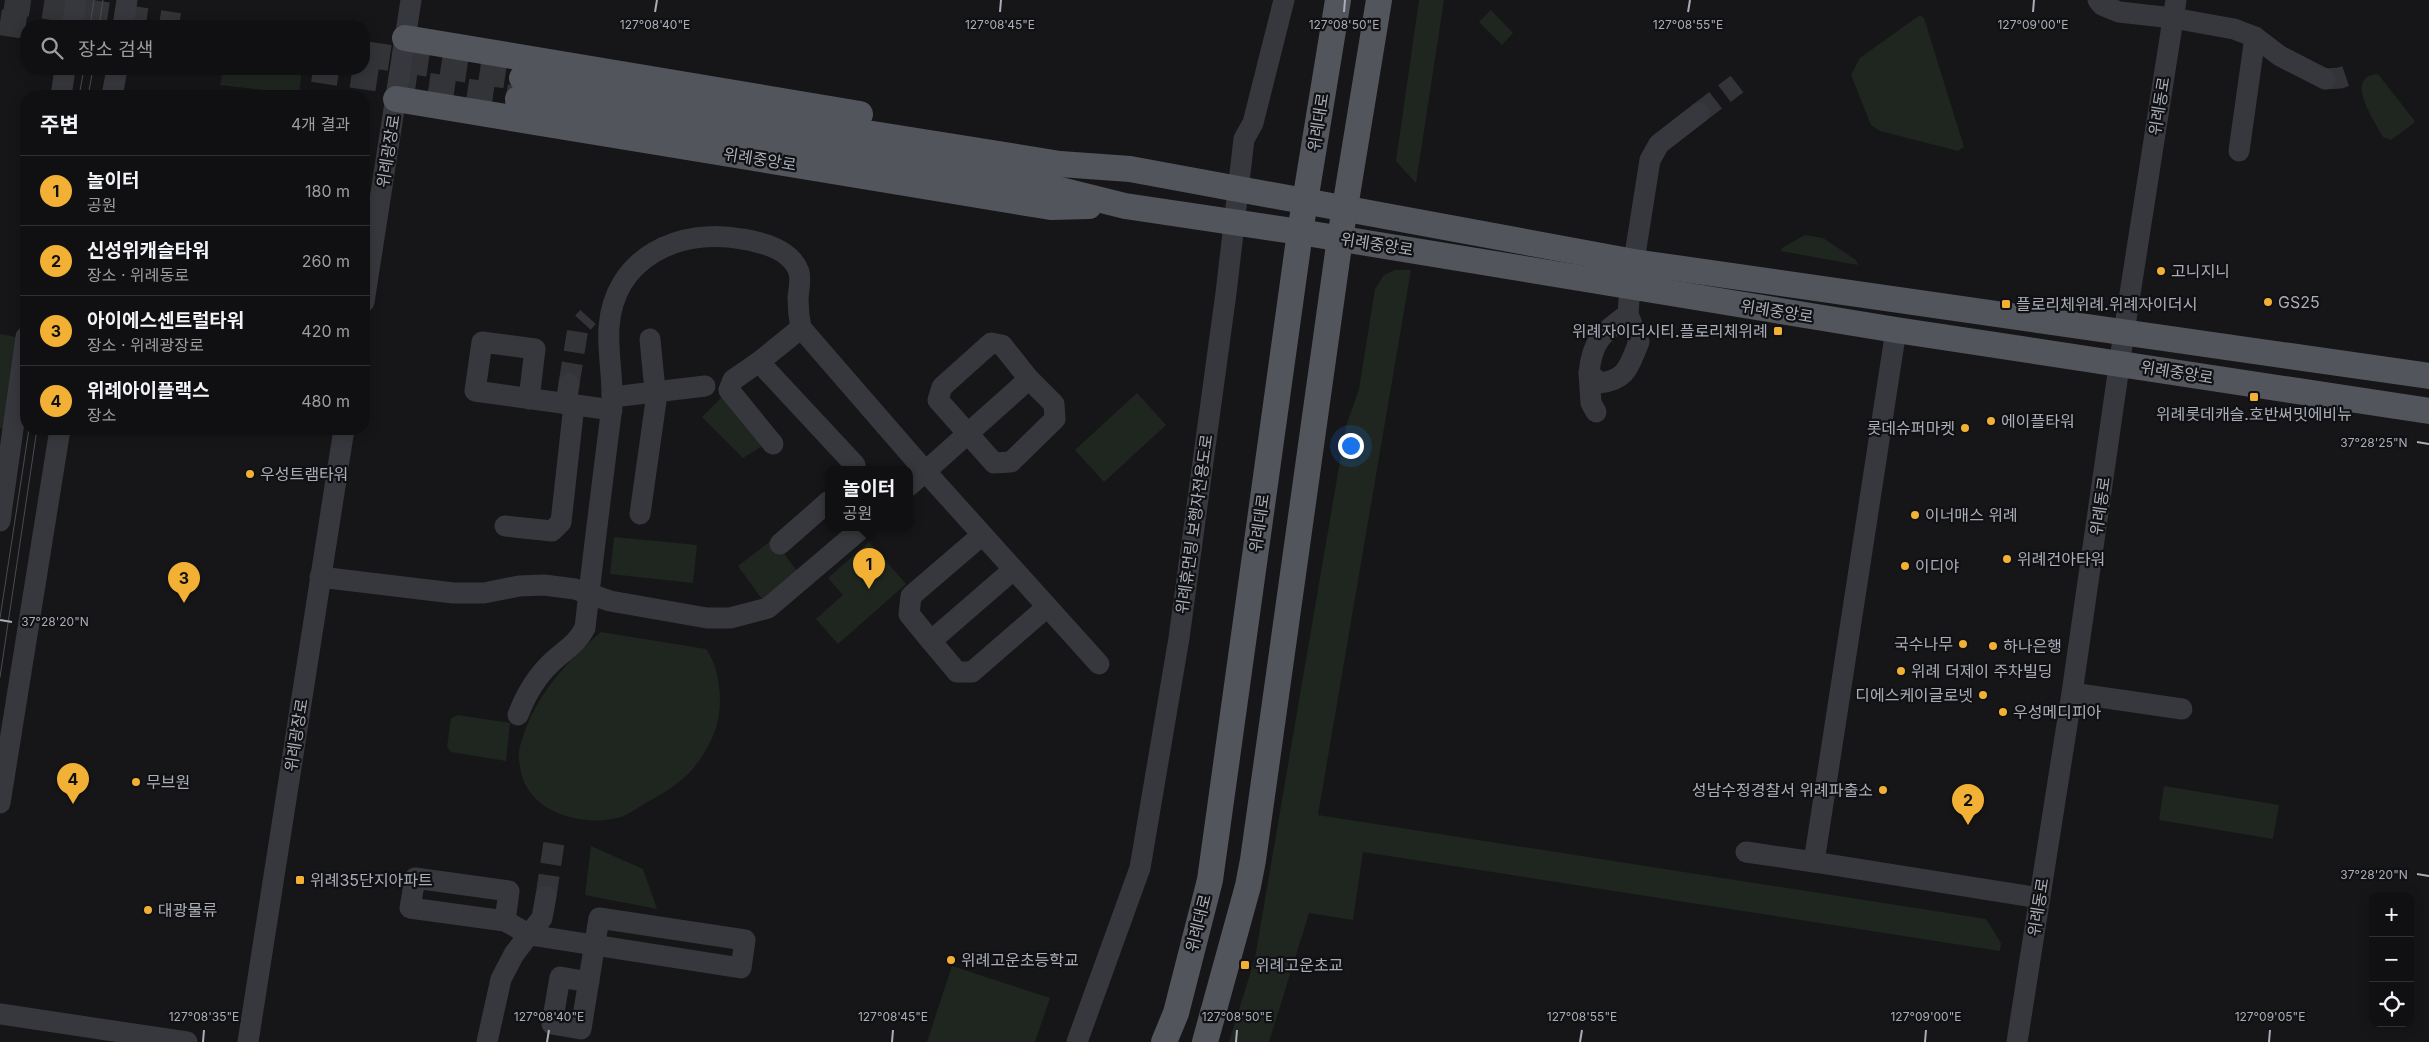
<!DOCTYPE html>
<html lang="ko">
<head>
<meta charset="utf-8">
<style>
  :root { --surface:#101012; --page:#1e1e20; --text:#f1f3f6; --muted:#9c9d9f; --line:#303032; --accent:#f2b134 }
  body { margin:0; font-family:Inter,"Noto Sans KR",sans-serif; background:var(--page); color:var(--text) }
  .controls { position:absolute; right:15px; bottom:15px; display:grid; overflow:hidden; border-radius:10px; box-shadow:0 2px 12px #0003 }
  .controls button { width:45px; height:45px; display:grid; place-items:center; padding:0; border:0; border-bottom:1px solid var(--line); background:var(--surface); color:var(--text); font:25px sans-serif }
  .you { position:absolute; left:1350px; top:445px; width:18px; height:18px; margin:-12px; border:4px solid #fff; border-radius:50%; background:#1a73e8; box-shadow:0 0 0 8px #1a73e833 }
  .badge { display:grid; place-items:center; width:32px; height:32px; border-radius:50%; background:var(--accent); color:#111; font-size:16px; font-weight:700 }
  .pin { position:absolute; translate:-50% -41px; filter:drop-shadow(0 1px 2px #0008) }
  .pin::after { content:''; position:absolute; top:26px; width:18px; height:15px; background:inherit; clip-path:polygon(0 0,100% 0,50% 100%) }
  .popup { position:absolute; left:825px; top:466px; width:88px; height:65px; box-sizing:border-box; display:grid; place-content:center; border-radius:10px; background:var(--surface); filter:drop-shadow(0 1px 4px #0005); font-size:16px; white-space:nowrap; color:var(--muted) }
  .popup b { font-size:19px; color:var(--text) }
  .popup::after { content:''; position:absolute; left:50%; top:100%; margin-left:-10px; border:10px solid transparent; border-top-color:var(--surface) }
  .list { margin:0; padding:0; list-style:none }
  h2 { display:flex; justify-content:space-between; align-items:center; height:65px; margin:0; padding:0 20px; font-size:21px }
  h2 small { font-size:16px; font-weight:400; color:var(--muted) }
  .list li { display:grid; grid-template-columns:32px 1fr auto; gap:15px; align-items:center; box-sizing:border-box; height:70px; padding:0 20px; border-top:1px solid var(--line) }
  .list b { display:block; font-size:19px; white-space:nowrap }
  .list p { margin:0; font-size:16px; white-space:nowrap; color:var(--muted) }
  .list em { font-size:16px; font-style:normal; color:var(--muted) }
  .icon { flex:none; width:28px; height:28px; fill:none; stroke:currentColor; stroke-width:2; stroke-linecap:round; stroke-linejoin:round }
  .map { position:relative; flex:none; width:2429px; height:1042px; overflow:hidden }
  .search { position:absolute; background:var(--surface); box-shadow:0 2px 12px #0003; left:20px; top:20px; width:350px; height:55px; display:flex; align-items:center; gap:12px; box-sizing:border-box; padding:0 18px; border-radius:20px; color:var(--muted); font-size:19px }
  .panel { position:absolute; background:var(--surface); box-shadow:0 2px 12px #0003; left:20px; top:90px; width:350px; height:345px; border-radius:20px }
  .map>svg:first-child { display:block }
  .green { fill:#1e261f }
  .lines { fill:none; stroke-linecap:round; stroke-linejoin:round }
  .minor-tunnel { stroke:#333438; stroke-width:21; stroke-dasharray:21 11; stroke-linecap:butt }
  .major-tunnel { stroke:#333438; stroke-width:26; stroke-dasharray:26 13; stroke-linecap:butt }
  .minor { stroke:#37383d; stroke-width:21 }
  .major { stroke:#53555c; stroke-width:26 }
  .tram { stroke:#4a4c52; stroke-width:1 }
  .ticks { fill:none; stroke:#a8adb8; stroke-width:2 }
  .poi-dot { fill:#f2b134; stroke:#111113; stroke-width:2 }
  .labels { text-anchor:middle; stroke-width:4.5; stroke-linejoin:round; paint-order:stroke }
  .street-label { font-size:16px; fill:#a8adb8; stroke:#111113 }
  .poi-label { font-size:16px; fill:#a8adb8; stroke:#111113; text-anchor:start }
  .ticks-label { font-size:12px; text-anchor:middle; fill:#a8adb8; stroke:#111113; stroke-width:4.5; stroke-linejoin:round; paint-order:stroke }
</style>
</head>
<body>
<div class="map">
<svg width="2429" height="1042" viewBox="0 0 2429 1042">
  <rect width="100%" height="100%" fill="#161618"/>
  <g class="green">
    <polygon points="1419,0 1444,0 1416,183 1396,161"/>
    <polygon points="1491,10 1513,33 1502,45 1479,22"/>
    <polygon points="1920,15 1924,18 1964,147 1958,151 1880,131 1871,125 1851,75 1860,58"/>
    <polygon points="227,69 302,69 299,94 220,85 222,74 226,73"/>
    <path d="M2378 74 2414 120V123L2391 140 2383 137C2374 119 2343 77 2378 74Z"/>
    <polygon points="1805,235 1823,238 1856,260 1858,265 1781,251 1782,248"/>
    <polygon points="1395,270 1411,270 1318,815 1986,919 2001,943 2000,951 1363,852 1353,920 1309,913 1269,1042 1229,1042 1255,958 1346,426 1359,389 1375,289 1384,275"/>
    <polygon points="0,334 16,337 3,428 0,428"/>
    <polygon points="1137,393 1166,425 1104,482 1075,450"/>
    <polygon points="725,394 769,442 743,458 702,417"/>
    <polygon points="614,537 697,545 693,583 610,574"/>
    <polygon points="773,539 801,576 765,603 738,566"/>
    <polygon points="869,542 906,584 838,644 816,619 843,595 828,578"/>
    <path d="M601 632 706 649C722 671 724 711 713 736 698 769 682 783 651 800 641 805 629 815 618 818 578 827 525 811 520 766 519 761 518 756 519 751 530 701 564 664 601 632Z"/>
    <polygon points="458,715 510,723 506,761 451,752 447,747 451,718"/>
    <polygon points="2164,786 2279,805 2273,839 2159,820"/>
    <polygon points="591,846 643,869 657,909 585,895"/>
    <polygon points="952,966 1050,998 1035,1042 927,1042"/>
  </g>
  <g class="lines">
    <g class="minor-tunnel">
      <polyline points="2325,79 2340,78 2352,74"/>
      <polyline points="1699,113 1737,84"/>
      <polyline points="569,384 578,328 588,317"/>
      <polyline points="546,896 555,836"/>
    </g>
    <g class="major-tunnel">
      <polyline points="5,0 179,26"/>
      <polyline points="0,22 27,26"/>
      <polyline points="364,54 522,78"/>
      <polyline points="313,69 518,99"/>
    </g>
    <g class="minor">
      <polyline points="2098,0 2102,5 2119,12 2173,18 2234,29 2255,37 2280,56 2325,79"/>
      <polyline points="72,26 76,0"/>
      <polyline points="123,26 127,0"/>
      <polyline points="61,96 65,69"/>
      <polyline points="112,96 117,69"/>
      <polyline points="2239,151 2255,37"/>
      <polyline points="364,302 411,0"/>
      <path d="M1628 314C1603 333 1592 340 1589 373L1599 383C1628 380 1629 365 1639 342L1628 314 1630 286 1650 160 1659 144 1699 113"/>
      <polyline points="801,328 759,362 855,465 855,470"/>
      <polyline points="1896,330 1814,862 2039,898"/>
      <polyline points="759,362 733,380 729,390 773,444"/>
      <polyline points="1589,373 1591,403 1596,412"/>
      <polyline points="613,397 705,386"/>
      <polyline points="529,399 535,349 482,342 475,391 612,410"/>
      <polyline points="566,404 569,384"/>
      <polyline points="909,486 1029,379 1054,404 1055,419 1011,462 994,463 938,400 942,387 991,343 1002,345 1029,379"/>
      <polyline points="640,514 656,401 650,339"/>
      <polyline points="0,521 26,337"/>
      <polyline points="505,526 552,531 561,522 574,405"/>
      <polyline points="780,544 829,501"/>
      <polyline points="1013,570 931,641 957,672 972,672 1047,607"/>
      <polyline points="320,577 453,593 484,593 519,586 544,585 575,589 610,601 707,618 730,618 768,608 862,528"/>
      <polyline points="931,641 909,614 911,596 982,535"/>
      <polyline points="2072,693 2182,709"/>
      <path d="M518 715C526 694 536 677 552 662 566 649 576 645 585 628 593 556 602 485 611 414 615 384 607 356 609 327 614 257 680 227 742 239 762 242 791 249 799 272 801 280 799 289 798 298 798 308 799 318 801 328L925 471 1099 664"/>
      <polyline points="0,803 60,429"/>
      <polyline points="1746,852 1814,862"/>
      <path d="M505 921 509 891 415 878 410 908 505 921 530 935 741 968 745 940 599 918C593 955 587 992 581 1029L552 1024 560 977 589 982"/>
      <polyline points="0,1014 187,1042"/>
      <polyline points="248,1042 344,429"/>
      <polyline points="487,1042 501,979 514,954 542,918 546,896"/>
      <polyline points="1077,1042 1140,868 1179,638 1226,293 1244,139 1253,123 1284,0"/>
      <polyline points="2017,1042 2072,693 2124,332 2176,0"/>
    </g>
    <g class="major">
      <polyline points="405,38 860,114"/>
      <polyline points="522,78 1060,164 1130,169 1634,262 2429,376"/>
      <polyline points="396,99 1051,207 1089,206"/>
      <polyline points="518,99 1057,189 1125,206 1300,232 1896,330 2429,411"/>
      <polyline points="1164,1042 1176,1013 1210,880 1300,232 1338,0"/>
      <polyline points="1205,1042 1248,886 1253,860 1340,238 1379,0"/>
    </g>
    <g class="tram">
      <polyline points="90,26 94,0"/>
      <polyline points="99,26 103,0"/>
      <polyline points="79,96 84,69"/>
      <polyline points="88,96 93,69"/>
      <polyline points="0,618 29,429"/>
      <polyline points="0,677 37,429"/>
    </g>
  </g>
  <path class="ticks" d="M655 12 657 0M1000 12 1001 0M1344 12 1345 0M1688 12 1690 0M2033 12 2034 0M2417 442 2429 444M0 620 12 622M2417 874 2429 876M203 1042 204 1030M547 1042 549 1030M892 1042 893 1030M1236 1042 1237 1030M1580 1042 1582 1030M1925 1042 1926 1030M2269 1042 2270 1030"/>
  <g class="poi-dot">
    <circle cx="2161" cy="271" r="5"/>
    <circle cx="2268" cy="302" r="5"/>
    <rect x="2001" y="299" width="10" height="10" rx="2.5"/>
    <rect x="1773" y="326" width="10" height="10" rx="2.5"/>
    <rect x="2249" y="392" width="10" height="10" rx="2.5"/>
    <circle cx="1991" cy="421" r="5"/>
    <circle cx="1965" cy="428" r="5"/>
    <circle cx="250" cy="474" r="5"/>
    <circle cx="1915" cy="515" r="5"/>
    <circle cx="2007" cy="559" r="5"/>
    <circle cx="1905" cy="566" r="5"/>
    <circle cx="1963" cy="644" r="5"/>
    <circle cx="1993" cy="646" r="5"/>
    <circle cx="1901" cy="671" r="5"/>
    <circle cx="1983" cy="695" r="5"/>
    <circle cx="2003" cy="712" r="5"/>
    <circle cx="136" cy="782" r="5"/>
    <circle cx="1883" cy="790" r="5"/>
    <rect x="295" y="875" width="10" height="10" rx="2.5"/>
    <circle cx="148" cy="910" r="5"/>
    <circle cx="951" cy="960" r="5"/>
    <rect x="1240" y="960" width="10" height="10" rx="2.5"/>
  </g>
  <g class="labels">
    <g class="street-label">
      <text transform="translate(2159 106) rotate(-81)" y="6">위례동로</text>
      <text transform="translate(1318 122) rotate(-81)" y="6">위례대로</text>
      <text transform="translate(388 151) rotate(-81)" y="6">위례광장로</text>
      <text transform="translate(760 159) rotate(9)" y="6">위례중앙로</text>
      <text transform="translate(1377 244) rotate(9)" y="6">위례중앙로</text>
      <text transform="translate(1777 311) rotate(9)" y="6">위례중앙로</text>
      <text transform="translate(2177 372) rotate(9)" y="6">위례중앙로</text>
      <text transform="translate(2100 506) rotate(-82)" y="6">위례동로</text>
      <text transform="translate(1259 523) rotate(-82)" y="6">위례대로</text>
      <text transform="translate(1194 524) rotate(-82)" y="6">위례휴먼링 보행자전용도로</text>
      <text transform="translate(296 735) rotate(-81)" y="6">위례광장로</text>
      <text transform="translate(2038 907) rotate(-81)" y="6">위례동로</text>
      <text transform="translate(1198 923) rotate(-76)" y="6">위례대로</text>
    </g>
    <g class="poi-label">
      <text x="2171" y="277">고니지니</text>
      <text x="2278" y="308">GS25</text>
      <text x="2016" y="310">플로리체위례.위례자이더시</text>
      <text x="1768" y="337" text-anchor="end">위례자이더시티.플로리체위례</text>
      <text x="2254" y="420" text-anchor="middle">위례롯데캐슬.호반써밋에비뉴</text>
      <text x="2001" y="427">에이플타워</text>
      <text x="1955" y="434" text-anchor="end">롯데슈퍼마켓</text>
      <text x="260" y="480">우성트램타워</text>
      <text x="1925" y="521">이너매스 위례</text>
      <text x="2017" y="565">위례건아타워</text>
      <text x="1915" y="572">이디야</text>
      <text x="1953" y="650" text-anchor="end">국수나무</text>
      <text x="2003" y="652">하나은행</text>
      <text x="1911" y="677">위례 더제이 주차빌딩</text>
      <text x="1973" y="701" text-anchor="end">디에스케이글로넷</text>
      <text x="2013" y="718">우성메디피아</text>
      <text x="146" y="788">무브원</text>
      <text x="1873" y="796" text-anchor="end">성남수정경찰서 위례파출소</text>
      <text x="310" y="886">위례35단지아파트</text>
      <text x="158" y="916">대광물류</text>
      <text x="961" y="966">위례고운초등학교</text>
      <text x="1255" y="971">위례고운초교</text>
    </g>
  </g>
  <g class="ticks-label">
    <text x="655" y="29">127°08'40"E</text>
    <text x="1000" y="29">127°08'45"E</text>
    <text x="1344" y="29">127°08'50"E</text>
    <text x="1688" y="29">127°08'55"E</text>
    <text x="2033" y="29">127°09'00"E</text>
    <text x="2374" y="447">37°28'25"N</text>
    <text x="55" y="626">37°28'20"N</text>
    <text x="2374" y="879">37°28'20"N</text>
    <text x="204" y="1021">127°08'35"E</text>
    <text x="549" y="1021">127°08'40"E</text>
    <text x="893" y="1021">127°08'45"E</text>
    <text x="1237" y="1021">127°08'50"E</text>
    <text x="1582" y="1021">127°08'55"E</text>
    <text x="1926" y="1021">127°09'00"E</text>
    <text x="2270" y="1021">127°09'05"E</text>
  </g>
</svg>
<div class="controls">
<button>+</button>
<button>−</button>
<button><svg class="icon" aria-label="locate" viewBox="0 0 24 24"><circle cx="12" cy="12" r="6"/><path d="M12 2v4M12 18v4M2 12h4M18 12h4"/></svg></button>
</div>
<div class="you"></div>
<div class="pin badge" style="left:869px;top:589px">1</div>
<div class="popup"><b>놀이터</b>공원</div>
<div class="pin badge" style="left:1968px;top:825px">2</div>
<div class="pin badge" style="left:184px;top:603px">3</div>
<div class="pin badge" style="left:73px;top:804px">4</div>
<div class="search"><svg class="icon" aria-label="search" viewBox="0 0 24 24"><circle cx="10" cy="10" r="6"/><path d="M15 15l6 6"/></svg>장소 검색</div>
<section class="panel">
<h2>주변<small>4개 결과</small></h2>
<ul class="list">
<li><span class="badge">1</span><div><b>놀이터</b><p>공원</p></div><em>180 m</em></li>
<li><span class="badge">2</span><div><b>신성위캐슬타워</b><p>장소 · 위례동로</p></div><em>260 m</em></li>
<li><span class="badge">3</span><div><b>아이에스센트럴타워</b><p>장소 · 위례광장로</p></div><em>420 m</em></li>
<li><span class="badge">4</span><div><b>위례아이플랙스</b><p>장소</p></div><em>480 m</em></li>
</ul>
</section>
</div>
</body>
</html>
